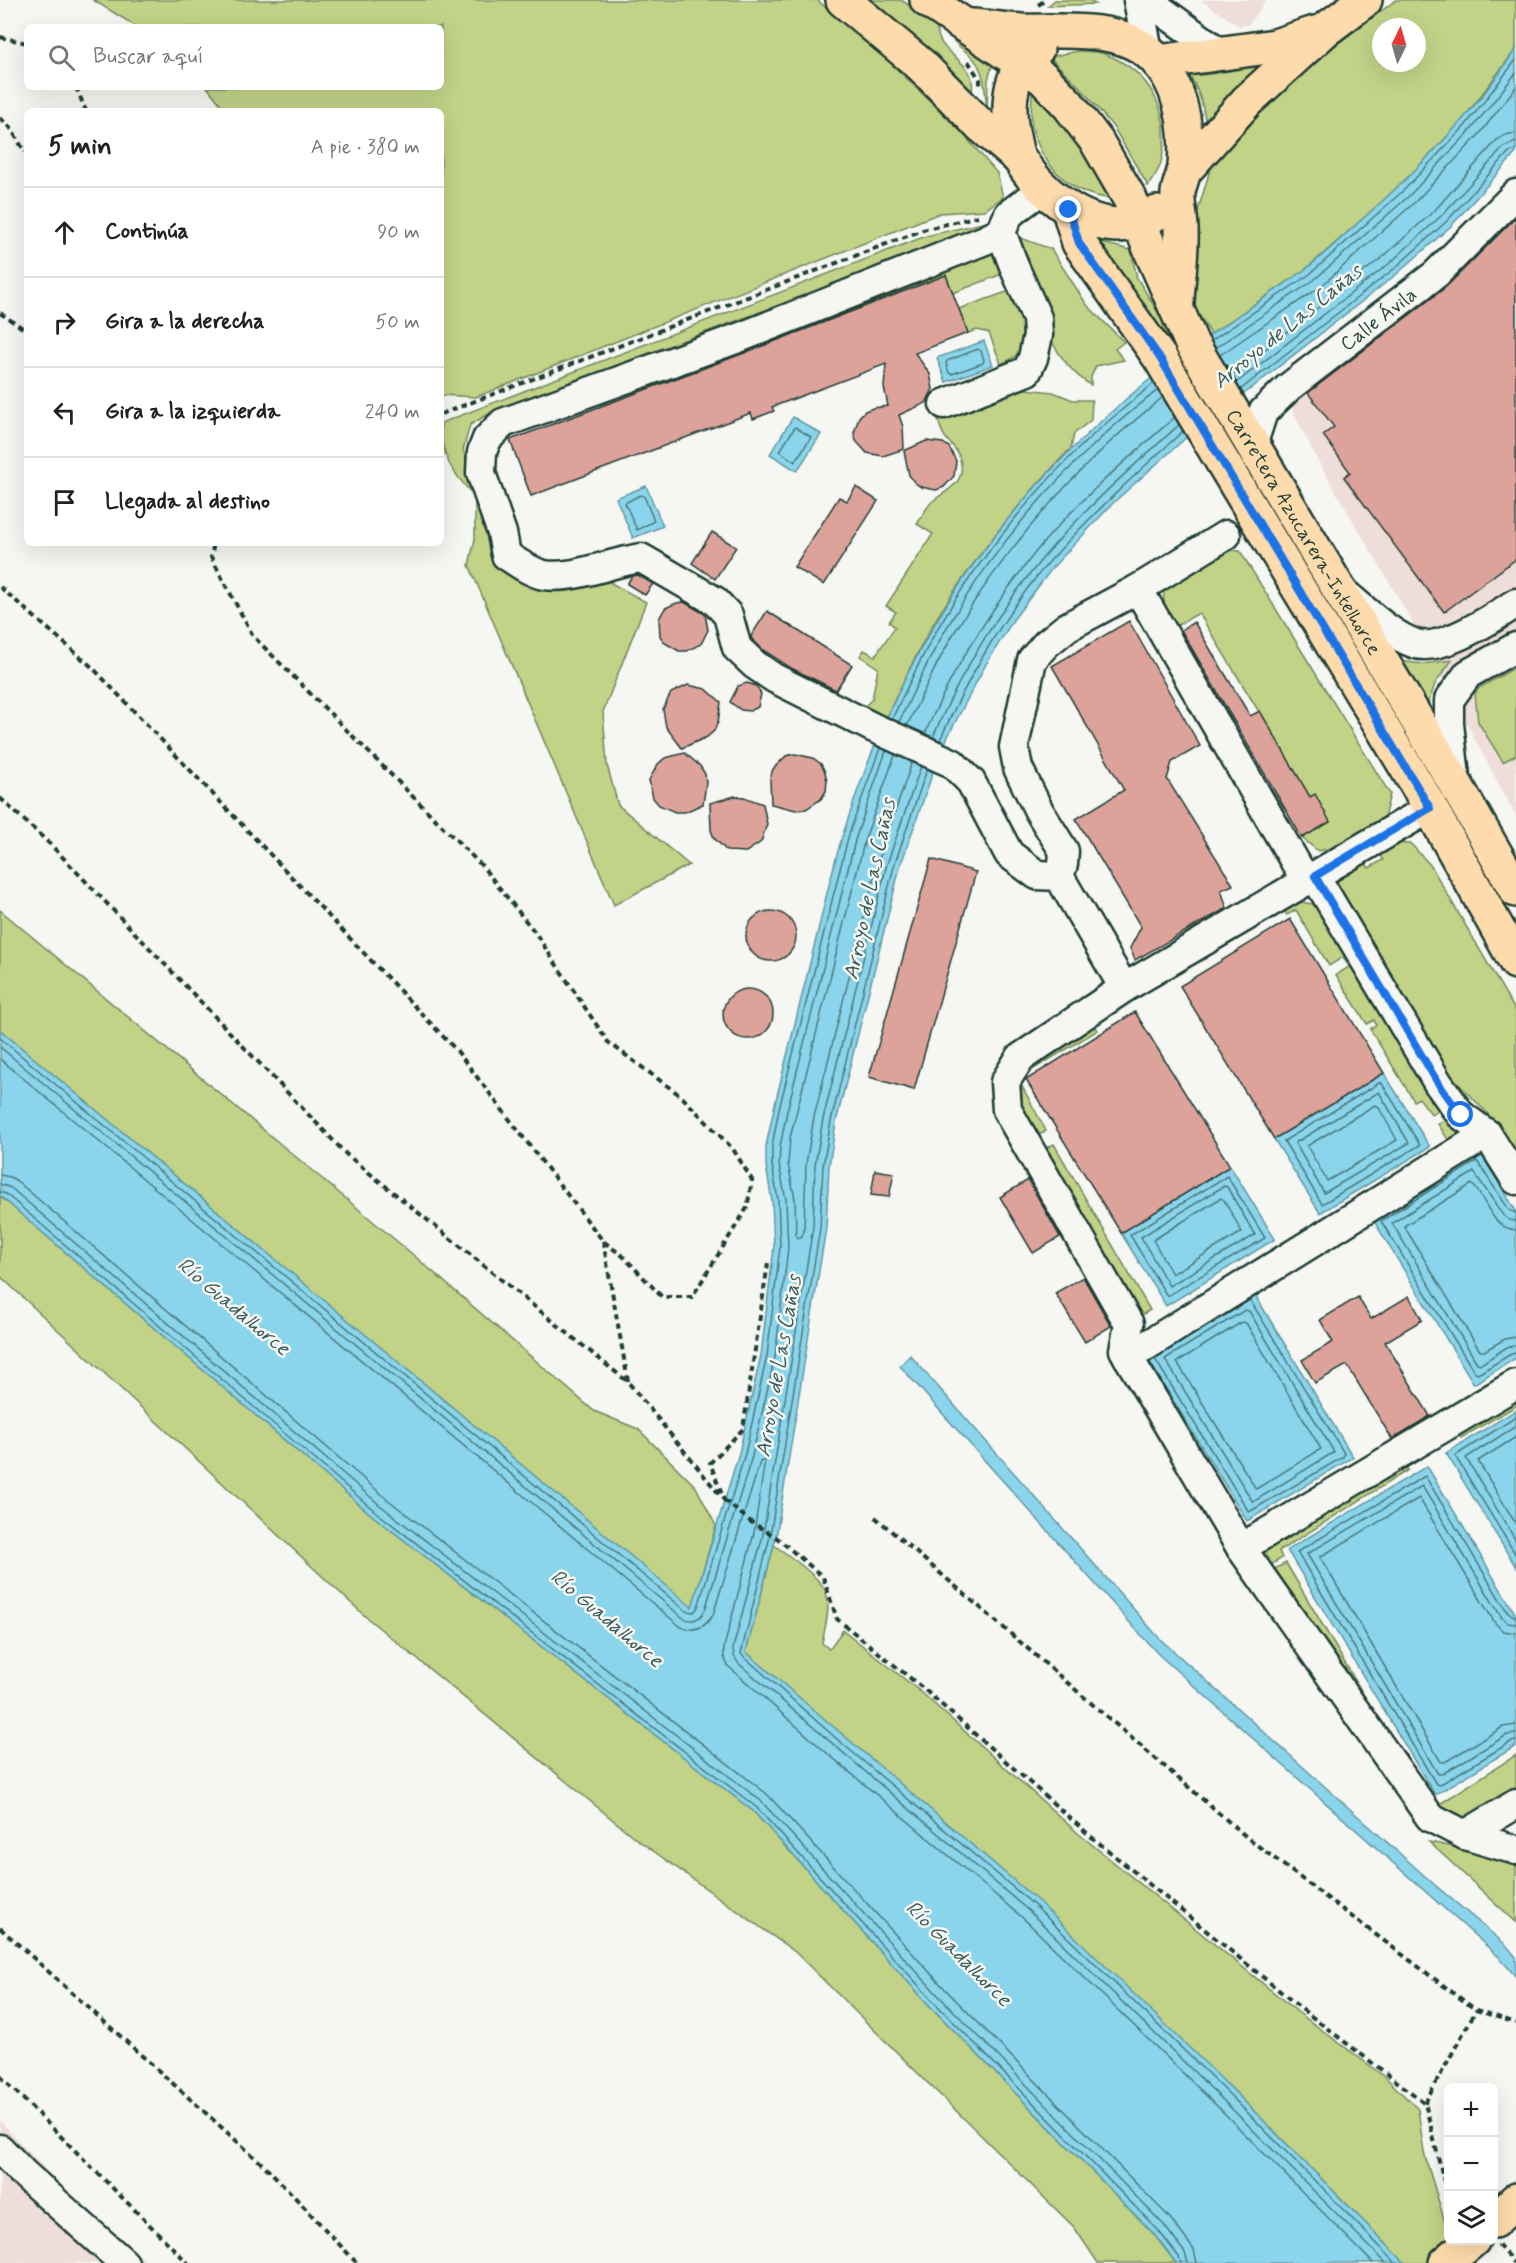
<!DOCTYPE html>
<html lang="es">
<head>
<meta charset="utf-8">
<style>
  :root { --surface:#fff; --page:#f2f2f2; --text:#222; --muted:#767676; --line:#e0e0e0 }
  body { margin:0; font-family:Mynerve,sans-serif; background:var(--page); color:var(--text) }
  .controls { position:absolute; right:18px; bottom:18px; display:grid; overflow:hidden; border-radius:9px; box-shadow:0 6px 24px #0002 }
  .controls button { width:54px; height:54px; display:grid; place-items:center; padding:0; border:0; border-bottom:2px solid var(--line); background:var(--surface); color:var(--text); font:30px sans-serif }
  .compass { position:absolute; left:1372px; top:18px; width:54px; height:54px; border-radius:50%; background:var(--surface); box-shadow:0 6px 24px #0002; rotate:5deg }
  .stop { position:absolute; width:18px; height:18px; margin:-14px; border:4px solid #1a73e8; border-radius:50%; background:#fff }
  .stop.end { background:#1a73e8; border-color:#fff; box-shadow:0 2px 6px #0008 }
  .list { margin:0; padding:0; list-style:none }
  h2 { display:flex; justify-content:space-between; align-items:center; height:78px; margin:0; padding:0 24px; font-size:26px }
  h2 small { font-size:20px; font-weight:400; color:var(--muted) }
  .list li { display:grid; grid-template-columns:39px 1fr auto; gap:18px; align-items:center; box-sizing:border-box; height:90px; padding:0 24px; border-top:2px solid var(--line) }
  .list b { display:block; font-size:22px; white-space:nowrap }
  .list em { font-size:20px; font-style:normal; color:var(--muted) }
  .icon { flex:none; width:33px; height:33px; fill:none; stroke:currentColor; stroke-width:2; stroke-linecap:round; stroke-linejoin:round }
  .map { position:relative; flex:none; width:1516px; height:2263px; overflow:hidden }
  .search { position:absolute; background:var(--surface); box-shadow:0 6px 24px #0002; left:24px; top:24px; width:420px; height:66px; display:flex; align-items:center; gap:15px; box-sizing:border-box; padding:0 21px; border-radius:9px; color:var(--muted); font-size:22px }
  .panel { position:absolute; background:var(--surface); box-shadow:0 6px 24px #0002; left:24px; top:108px; width:420px; height:438px; border-radius:9px }
  .map>svg:first-child { display:block }
  .built { fill:#eeddd8 }
  .green { fill:#c2d287; stroke:#70885e; stroke-width:1.5; fill-rule:evenodd }
  .water { fill:#8bd5ec; stroke:#6098a2; stroke-width:1.5 }
  .lines { fill:none; stroke-linecap:round; stroke-linejoin:round }
  .shore { stroke:#4a7a7e; stroke-width:1.5 }
  .building { fill:#dda39b; stroke:#1f3d34; stroke-width:1.5 }
  .minor-casing { stroke:#1f3d34; stroke-width:33 }
  .major-casing { stroke:#1f3d34; stroke-width:38 }
  .highway-casing { stroke:#1f3d34; stroke-width:38 }
  .path { stroke:#1f3d34; stroke-width:4; stroke-dasharray:6 4.5; stroke-linecap:butt }
  .minor { stroke:#f6f6f2; stroke-width:28 }
  .major { stroke:#fedbac; stroke-width:33 }
  .highway { stroke:#fedbac; stroke-width:33 }
  .route { stroke:#1a73e8; stroke-width:8 }
  .labels { text-anchor:middle; stroke-width:5; stroke-linejoin:round; paint-order:stroke }
  .street-label { font-size:20px; fill:#1f3d34; stroke:#f6f6f2 }
  .water-label { font-size:21px; font-style:italic; fill:#355b59; stroke:#f6f6f2 }
</style>
</head>
<body>
<div class="map">
<svg width="1516" height="2263" viewBox="0 0 1516 2263">
  <rect width="100%" height="100%" fill="#f6f6f2"/>
  <filter id="ink" filterUnits="userSpaceOnUse"><feTurbulence type="fractalNoise" baseFrequency=".0167" numOctaves="2"/><feDisplacementMap in="SourceGraphic" scale="12" xChannelSelector="R" yChannelSelector="G"/><feConvolveMatrix kernelMatrix="1 2 1 2 8 2 1 2 1" color-interpolation-filters="sRGB"/></filter>
  <g filter="url(#ink)">
    <g class="built">
      <polygon points="1201,0 1266,0 1248,25 1239,26"/>
      <polygon points="1516,211 1516,816 1408,614 1318,461 1290,405 1371,345 1420,306 1457,272"/>
      <polygon points="0,2121 59,2184 148,2263 0,2263"/>
    </g>
    <g class="green">
      <polygon points="93,0 817,0 876,49 957,127 997,173 1003,197 985,210 940,213 476,397 441,395 441,111 226,111 207,87 441,87 441,27 137,27"/>
      <path d="M862 0H901L937 23C934 60 982 56 971 98Z"/>
      <polygon points="1055,0 1089,0 1095,4 1048,6"/>
      <path d="M1396 0H1516V49L1461 122 1401 185 1306 269 1211 334 1201 318 1198 319 1193 306 1190 268 1192 231 1209 173 1219 152 1256 105ZM1381 27H1417V63H1381Z"/>
      <path d="M953 33 993 62 988 80 987 112C985 93 986 71 972 57 965 50 956 46 951 37Z"/>
      <path d="M1299 47 1207 132C1204 110 1201 93 1189 75 1229 76 1262 61 1299 47Z"/>
      <path d="M1078 51C1087 52 1097 51 1105 54 1153 72 1174 118 1160 166 1157 173 1152 180 1148 186L1114 128 1080 87 1049 57Z"/>
      <path d="M1032 93 1061 123 1086 155 1110 198C1073 196 1043 166 1033 131 1029 120 1032 105 1032 93Z"/>
      <path d="M982 223 988 226 798 302 771 308 495 410 470 425 463 450 493 531V555L607 573 611 583 646 602 603 712 607 765 618 805 689 865 614 905 469 565 475 539V497C452 472 441 458 441 423L926 236Z"/>
      <path d="M1010 234 1051 249 1087 305 1124 342 1115 349 1124 360 1096 366 1091 377V385C1046 360 1027 280 1010 234Z"/>
      <polygon points="1098,242 1131,250 1137,278 1178,345 1171,351"/>
      <polygon points="994,247 1007,272 953,293 946,275 765,343 762,335"/>
      <path d="M1015 289C1026 321 1041 347 1001 364L989 333 977 330 968 333 959 309Z"/>
      <path d="M1025 389 1053 392 1073 400H1092L1091 420 1074 434 1071 448C1021 500 976 555 938 616 918 649 902 684 886 718L865 706 872 699 878 668 860 656 864 650 875 656 895 627 889 622 896 612 886 606 933 534 917 524C922 517 927 505 934 500 950 488 968 482 959 456 956 448 950 444 945 437 941 432 940 425 938 420Z"/>
      <path d="M1229 550 1240 551 1390 794 1384 818 1331 848 1318 851 1302 838 1330 822 1315 795 1286 811 1277 796 1301 781 1199 613 1176 626C1166 612 1161 603 1165 586Z"/>
      <polygon points="1452,660 1435,684 1427,707 1399,661 1423,664"/>
      <polygon points="1516,667 1516,755 1503,762 1478,722 1475,694 1479,688"/>
      <polygon points="1395,843 1411,844 1431,866 1516,1012 1516,1161 1488,1114 1448,1073 1335,889 1339,879 1365,862 1369,868 1383,860 1379,853"/>
      <polygon points="1294,901 1313,904 1321,910 1460,1127 1460,1136 1452,1146 1438,1124 1444,1120 1438,1111 1432,1115 1419,1098 1414,1101 1370,1029 1376,1025 1374,1020 1367,1024 1336,975 1349,967 1343,957 1329,966 1296,910 1287,915 1282,908"/>
      <polygon points="0,910 411,1253 594,1411 638,1429 696,1487 716,1526 692,1608 0,1030"/>
      <polygon points="1091,1020 1098,1030 1029,1072 1023,1064"/>
      <polygon points="1017,1077 1046,1131 1034,1138 1042,1150 1054,1144 1150,1310 1137,1318 1016,1116"/>
      <polygon points="0,1196 373,1516 753,1811 929,2005 1153,2233 1176,2263 1098,2263 1074,2227 795,1952 635,1838 366,1617 0,1276"/>
      <polygon points="1516,1392 1516,1406 1461,1438 1455,1430"/>
      <polygon points="1402,1460 1408,1470 1279,1551 1282,1558 1263,1570 1257,1556 1262,1545"/>
      <path d="M774 1545C787 1554 821 1578 826 1592 831 1608 825 1627 822 1643L829 1649 843 1630 922 1693 1079 1834 1299 2013 1385 2077 1418 2109 1424 2153 1444 2219 1448 2226V2240L1459 2241 1475 2263H1405L1234 2091 746 1652Z"/>
      <polygon points="1286,1563 1418,1787 1267,1573"/>
      <polygon points="1516,1755 1516,1794 1465,1819 1452,1816 1435,1807"/>
      <polygon points="1429,1842 1516,1859 1516,1922"/>
    </g>
    <g class="water">
      <path d="M1516 49V153L1451 226 1398 273 1244 394 1189 435 1114 502 1053 567 1013 620 986 664 948 736 934 769 900 867 836 1122 829 1166 826 1228 776 1537 746 1652 1039 1902 1234 2091 1405 2263H1176L1153 2233 929 2005 753 1811 373 1516 0 1196V1030L692 1607 739 1453 761 1355 774 1247 772 1201 766 1166V1146L774 1108C788 1052 802 995 816 939 825 902 833 864 845 828 904 643 998 502 1149 380 1198 340 1252 308 1303 271 1322 257 1340 239 1358 223 1417 171 1473 115 1516 49Z"/>
      <polygon points="984,341 993,365 946,382 937,358"/>
      <polygon points="793,417 821,434 797,471 770,454"/>
      <polygon points="646,486 663,526 633,538 616,498"/>
      <polygon points="1384,1073 1430,1147 1320,1213 1274,1139"/>
      <polygon points="1480,1152 1516,1211 1516,1358 1474,1384 1372,1218"/>
      <polygon points="1230,1166 1275,1239 1166,1306 1121,1233"/>
      <polygon points="1252,1290 1353,1457 1247,1521 1145,1354"/>
      <polygon points="910,1355 1160,1639 1436,1886 1506,1945 1516,1957 1516,1977 1499,1957 1158,1654 900,1366"/>
      <polygon points="1516,1410 1516,1567 1446,1453"/>
      <polygon points="1427,1466 1516,1615 1516,1746 1435,1795 1287,1550"/>
    </g>
    <g class="lines">
      <g class="shore">
        <polyline points="1211,341 1310,274 1404,190 1465,126 1516,60"/>
        <polyline points="1215,348 1314,280 1409,196 1471,130 1516,73"/>
        <polygon points="978,349 981,351 984,360 983,363 952,374 949,373 946,363 947,361"/>
        <polyline points="1220,355 1320,287 1415,202 1478,136 1516,87"/>
        <polyline points="1232,375 1384,256 1435,210 1497,140 1505,135 1516,133"/>
        <polyline points="1236,383 1390,263 1441,216 1504,147 1516,142"/>
        <polyline points="1240,390 1395,268 1447,221 1509,152 1516,150"/>
        <polygon points="795,427 811,437 795,462 780,451"/>
        <polygon points="640,495 644,496 654,521 637,530 625,503"/>
        <path d="M892 719C908 686 923 653 942 621 980 557 1040 483 1095 433 1114 416 1134 400 1154 383"/>
        <path d="M899 722C915 689 930 655 949 624 989 557 1041 493 1099 440 1117 422 1138 406 1158 390"/>
        <path d="M907 726C923 693 938 659 957 628 998 562 1048 501 1104 448 1122 430 1143 414 1163 397"/>
        <path d="M925 734C952 669 991 609 1034 554 1073 505 1127 459 1175 417"/>
        <path d="M933 737C960 674 998 612 1042 559 1083 510 1132 467 1179 425"/>
        <path d="M940 740C966 681 1006 611 1049 562 1091 515 1137 473 1183 431"/>
        <polyline points="895,755 865,839 790,1138 788,1164 795,1199 796,1235 798,1238 802,1236 804,1227 806,1164 814,1117 878,862 912,762"/>
        <polyline points="921,766 887,864 823,1119 815,1165 813,1227 763,1535 733,1648 734,1656 738,1663 1030,1912 1224,2101 1386,2263"/>
        <polyline points="927,769 894,866 831,1121 823,1166 820,1228 770,1536 741,1654 838,1740 1035,1906 1230,2095 1396,2263"/>
        <polyline points="0,1038 686,1611 694,1612 698,1607 745,1454 767,1356 780,1247 778,1200 772,1165 772,1146 779,1109 849,834 880,748"/>
        <path d="M0 1047 682 1617C691 1623 700 1620 705 1610L752 1456 775 1357 788 1248 786 1200 779 1165 780 1147 787 1111 856 837 886 751"/>
        <path d="M0 1059 681 1627C694 1632 705 1628 713 1615L760 1462 765 1460 754 1533 724 1647V1657L728 1666 827 1753 1024 1919 1218 2107 1373 2263"/>
        <polygon points="1381,1082 1420,1145 1322,1204 1284,1141"/>
        <polygon points="1379,1092 1409,1143 1324,1193 1295,1143"/>
        <polygon points="1375,1105 1378,1106 1397,1140 1327,1181 1307,1146"/>
        <polyline points="0,1175 10,1177 17,1181 387,1499 767,1794 945,1989 1170,2218 1194,2250 1197,2263"/>
        <polygon points="1227,1176 1265,1238 1167,1296 1130,1235"/>
        <polyline points="0,1184 11,1188 381,1506 761,1801 938,1995 1163,2224 1185,2253 1188,2263"/>
        <polygon points="1224,1186 1227,1187 1255,1235 1169,1286 1141,1237"/>
        <polyline points="0,1192 6,1194 376,1512 756,1807 933,2001 1157,2229 1179,2257 1181,2263"/>
        <polygon points="1221,1198 1224,1200 1242,1232 1172,1274 1153,1240"/>
        <polyline points="1516,1213 1509,1210 1477,1161 1381,1221 1475,1373 1478,1374 1511,1354 1516,1353"/>
        <polyline points="1516,1221 1509,1220 1503,1215 1474,1172 1392,1223 1477,1363 1481,1364 1507,1347 1516,1346"/>
        <path d="M1516 1230C1490 1228 1487 1199 1472 1184L1404 1226 1480 1351H1484L1505 1339 1516 1337"/>
        <polygon points="1245,1310 1249,1311 1334,1452 1253,1502 1165,1359"/>
        <polygon points="1242,1322 1246,1323 1321,1449 1256,1489 1177,1362"/>
        <polyline points="1155,1359 1249,1512 1343,1457 1344,1453 1250,1300"/>
        <polyline points="1516,1417 1455,1456 1516,1555"/>
        <polyline points="1516,1426 1466,1458 1516,1541"/>
        <polyline points="1516,1437 1478,1461 1516,1524"/>
        <polyline points="1516,1617 1508,1613 1425,1476 1297,1552 1436,1784 1439,1785 1511,1742 1516,1741"/>
        <polyline points="1516,1624 1508,1623 1502,1618 1422,1486 1307,1554 1438,1774 1442,1774 1507,1735 1516,1734"/>
        <polyline points="1516,1633 1503,1631 1495,1623 1419,1498 1320,1557 1441,1762 1445,1762 1503,1727 1516,1725"/>
      </g>
    </g>
    <g class="building">
      <polygon points="1516,217 1516,559 1444,612 1344,477 1350,472 1323,435 1334,427 1308,393 1446,287"/>
      <polygon points="946,275 968,333 915,353 930,374 933,389 926,403 899,415 903,427 904,449 883,456 867,453 856,441 854,433 859,417 865,411 873,408 888,406 884,387 886,364 772,407 774,411 753,419 751,413 531,496 510,440 747,352"/>
      <polygon points="926,441 943,443 949,447 956,461 954,476 944,487 936,490 921,487 914,482 909,475 904,451"/>
      <polygon points="856,487 878,501 824,585 794,567 839,497 847,501"/>
      <polygon points="712,532 736,547 715,579 692,563"/>
      <polygon points="638,575 653,584 645,595 627,584 632,576"/>
      <polygon points="684,602 705,614 708,630 701,644 687,651 679,651 665,643 660,636 659,619 665,608 677,603"/>
      <polygon points="767,611 852,665 836,690 791,668 763,650 752,639 751,636"/>
      <polygon points="1129,621 1200,746 1172,762 1167,779 1233,885 1221,890 1227,908 1135,960 1130,948 1141,927 1076,819 1124,790 1052,666"/>
      <polygon points="1194,622 1250,716 1260,711 1310,797 1315,794 1330,822 1302,838 1181,630"/>
      <polygon points="747,683 756,686 761,694 758,707 750,711 741,710 730,702 738,686"/>
      <polygon points="688,685 706,689 721,702 718,722 714,731 707,737 682,748 666,727 663,709 671,693"/>
      <polygon points="685,753 700,766 705,774 706,783 703,804 685,812 675,812 659,805 653,798 649,780 658,764 665,758"/>
      <polygon points="795,754 813,758 821,764 825,772 827,781 826,791 821,799 806,809 796,810 771,804 770,778 773,769 786,756"/>
      <polygon points="735,796 744,797 763,804 767,824 761,842 746,852 727,851 714,838 711,830 710,803"/>
      <polygon points="931,859 976,872 914,1090 869,1077"/>
      <circle cx="771" cy="936" r="25"/>
      <polygon points="1290,919 1384,1073 1274,1139 1180,986"/>
      <circle cx="748" cy="1014" r="25"/>
      <polygon points="1135,1012 1230,1166 1121,1233 1026,1080"/>
      <polygon points="875,1170 894,1173 889,1197 871,1195"/>
      <polygon points="1028,1180 1060,1237 1033,1253 1000,1197"/>
      <polygon points="1083,1277 1111,1326 1085,1342 1055,1293"/>
      <polygon points="1409,1296 1422,1320 1385,1342 1430,1416 1392,1439 1347,1365 1315,1383 1302,1360 1333,1342 1320,1320 1358,1297 1371,1319"/>
    </g>
    <g class="lines">
      <defs>
        <g id="minor">
          <polyline points="1138,0 1148,51"/>
          <polyline points="1147,0 1222,54"/>
          <path d="M1044 188 1009 214 1001 232 985 240 741 337 503 423 487 439 482 452 481 473 502 533 506 555C518 563 530 572 544 575 572 580 612 562 641 558L715 601 728 615 737 648 755 665 774 678 874 728 952 763 971 782 1009 854 1037 875 1059 876 1124 988"/>
          <polyline points="944,404 1027,371 1033,358 1038,335 1037,318 1016,271 1001,232"/>
          <path id="s1" d="M1252 446 1263 412 1289 387 1436 274 1516 194"/>
          <polyline points="1138,589 1306,881"/>
          <path d="M1344 593C1364 609 1391 636 1416 644 1441 652 1495 617 1516 603"/>
          <polyline points="1456,785 1449,724 1449,700 1468,674 1516,647"/>
          <polyline points="1430,808 1124,988 1020,1058 1005,1082 1007,1110 1129,1324 1124,1350 1241,1548 1430,1817 1465,1835 1516,1850"/>
          <polyline points="1059,876 1063,864 1064,851 1039,811 1018,768 1014,747 1032,660 1046,644 1067,627 1138,589 1226,535"/>
          <polyline points="1315,876 1438,1083 1461,1115 1487,1134 1516,1180"/>
          <polyline points="1128,1357 1487,1134"/>
          <polyline points="1241,1548 1516,1384"/>
          <polyline points="1465,1835 1516,1804"/>
          <polyline points="0,2149 23,2173 124,2263"/>
        </g>
        <g id="major">
          <polyline points="843,0 921,65 977,122 1018,157"/>
          <path id="s2" d="M927 0 1043 78 1068 104 1097 142 1130 199 1151 251 1192 344 1456 785 1516 890"/>
          <path d="M972 26C988 27 1005 30 1022 31 1054 32 1090 28 1122 38 1176 56 1189 116 1185 166 1184 175 1179 184 1178 193 1177 204 1181 217 1181 229 1182 253 1178 278 1177 302"/>
          <path d="M1037 49C1032 54 1024 59 1021 65 1008 88 1008 116 1014 141 1015 146 1016 153 1019 158 1039 191 1079 224 1118 225 1132 225 1145 219 1157 213"/>
          <polyline points="1158,62 1275,46 1315,33"/>
          <polyline points="1185,170 1247,101 1325,30 1365,0"/>
          <polyline points="1069,210 1079,243 1160,358 1426,800 1516,962"/>
        </g>
        <g id="highway">
          <polyline points="1494,2221 1516,2200"/>
          <polyline points="1446,2263 1473,2240"/>
        </g>
      </defs>
      <use href="#minor" class="minor-casing"/>
      <use href="#major" class="major-casing"/>
      <use href="#highway" class="highway-casing"/>
      <g class="path">
        <polyline points="1038,5 1046,0"/>
        <polyline points="0,37 27,43"/>
        <polyline points="968,61 980,80 980,89"/>
        <polyline points="76,87 86,111"/>
        <polyline points="0,118 10,127 25,152"/>
        <polyline points="0,313 27,331"/>
        <polyline points="441,414 923,230 978,216"/>
        <polyline points="0,587 93,668 457,1051 603,1241 624,1257 662,1297 692,1297 747,1208 752,1180 733,1149 681,1096 608,1042 534,931 482,866 253,636 211,557 214,543"/>
        <polyline points="0,798 51,845 347,1155 628,1382 724,1500 710,1463 743,1429 768,1263"/>
        <polyline points="603,1241 628,1381"/>
        <polyline points="724,1500 751,1522 776,1537 823,1577 837,1619 925,1690 1088,1834 1303,2010 1425,2103 1444,2181 1448,2187"/>
        <polyline points="875,1517 1250,1840 1476,2010 1516,2023"/>
        <polyline points="0,1928 269,2170 357,2263"/>
        <polyline points="0,2076 188,2263"/>
        <polyline points="1425,2103 1476,2010"/>
        <polyline points="1498,2245 1514,2263"/>
      </g>
      <use href="#minor" class="minor"/>
      <use href="#major" class="major"/>
      <use href="#highway" class="highway"/>
    </g>
  </g>
  <g class="lines" filter="url(#ink)">
    <polyline class="route" points="1069,210 1079,243 1160,358 1430,808 1315,876 1438,1083 1461,1115"/>
  </g>
  <g class="labels">
    <g class="street-label">
      <text dy="7" stroke="none"><textPath href="#s1" startOffset="184">Calle Ávila</textPath></text>
      <text dy="7" stroke="none"><textPath href="#s2" startOffset="666">Carretera Azucarera-Intelhorce</textPath></text>
    </g>
    <g class="water-label">
      <text transform="translate(1287 326) rotate(-39)" y="7">Arroyo de Las Cañas</text>
      <text transform="translate(869 889) rotate(-78)" y="7">Arroyo de Las Cañas</text>
      <text transform="translate(234 1306) rotate(40)" y="7">Río Guadalhorce</text>
      <text transform="translate(778 1366) rotate(-80)" y="7">Arroyo de Las Cañas</text>
      <text transform="translate(607 1618) rotate(40)" y="7">Río Guadalhorce</text>
      <text transform="translate(959 1953) rotate(45)" y="7">Río Guadalhorce</text>
    </g>
  </g>
</svg>
<div class="controls">
<button>+</button>
<button>−</button>
<button><svg class="icon" aria-label="layers" viewBox="0 0 24 24"><path d="M12 4l9 5-9 5-9-5zM3 14l9 5 9-5"/></svg></button>
</div>
<svg class="compass" viewBox="-18 -18 36 36"><path d="M0-13l5 13h-10z" fill="#e53935"/><path d="M0 13l5-13h-10z" fill="#767676"/></svg>
<div class="stop" style="left:1461px;top:1115px"></div>
<div class="stop end" style="left:1069px;top:210px"></div>
<div class="search"><svg class="icon" aria-label="search" viewBox="0 0 24 24"><circle cx="10" cy="10" r="6"/><path d="M15 15l6 6"/></svg>Buscar aquí</div>
<section class="panel">
<h2>5 min<small>A pie · 380 m</small></h2>
<ul class="list">
<li><svg class="icon" aria-label="ahead" viewBox="0 0 24 24"><path d="M12 20V5M6 11l6-6 6 6"/></svg><div><b>Continúa</b></div><em>90 m</em></li>
<li><svg class="icon" aria-label="right" viewBox="0 0 24 24"><path d="M7 20v-9h11M14 6l5 5-5 5"/></svg><div><b>Gira a la derecha</b></div><em>50 m</em></li>
<li><svg class="icon" aria-label="left" viewBox="0 0 24 24"><path d="M17 20v-9H6M10 6l-5 5 5 5"/></svg><div><b>Gira a la izquierda</b></div><em>240 m</em></li>
<li><svg class="icon" aria-label="arrive" viewBox="0 0 24 24"><path d="M6 21V4h12l-3 4 3 4H6"/></svg><div><b>Llegada al destino</b></div></li>
</ul>
</section>
</div>
</body>
</html>
